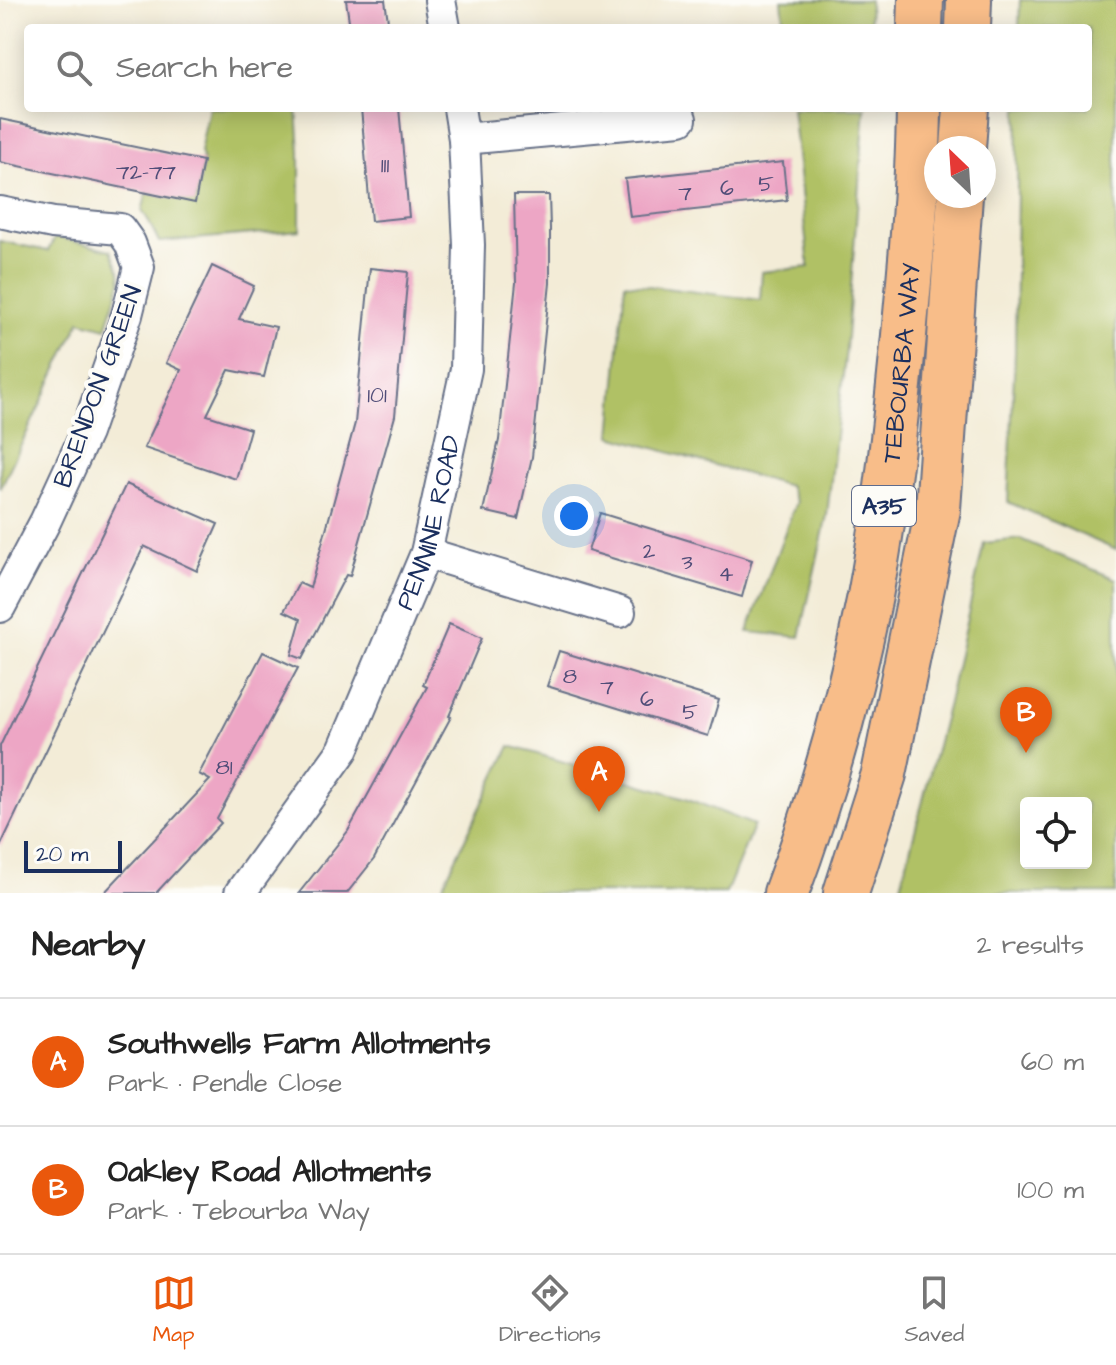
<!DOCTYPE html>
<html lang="en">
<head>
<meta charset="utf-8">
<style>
  :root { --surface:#fff; --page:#f6f6f6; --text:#222; --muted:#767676; --line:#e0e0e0; --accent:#ea580c }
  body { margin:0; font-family:"Architects Daughter",sans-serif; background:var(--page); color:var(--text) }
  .controls { position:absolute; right:24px; bottom:24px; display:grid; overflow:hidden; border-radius:8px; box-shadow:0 4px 20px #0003 }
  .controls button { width:72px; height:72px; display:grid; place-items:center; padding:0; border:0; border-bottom:2px solid var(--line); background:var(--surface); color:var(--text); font:40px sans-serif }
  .compass { position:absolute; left:924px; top:136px; width:72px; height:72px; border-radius:50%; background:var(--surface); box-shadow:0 4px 20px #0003; rotate:335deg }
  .scale { position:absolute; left:24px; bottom:20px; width:98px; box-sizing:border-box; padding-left:8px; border:4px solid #1b2f5e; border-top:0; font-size:22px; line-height:28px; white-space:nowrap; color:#1b2f5e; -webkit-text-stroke:6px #fdfcf7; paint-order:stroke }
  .you { position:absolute; left:574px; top:516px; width:28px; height:28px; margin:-20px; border:6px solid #fff; border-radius:50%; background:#1a73e8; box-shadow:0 0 0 12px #1a73e833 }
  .badge { display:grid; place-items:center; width:52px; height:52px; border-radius:50%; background:var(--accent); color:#fff; font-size:26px; font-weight:700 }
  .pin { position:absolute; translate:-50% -66px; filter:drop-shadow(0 2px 4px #0008) }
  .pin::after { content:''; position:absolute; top:42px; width:28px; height:24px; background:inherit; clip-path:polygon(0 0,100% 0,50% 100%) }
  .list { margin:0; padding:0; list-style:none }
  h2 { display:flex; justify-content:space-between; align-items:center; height:104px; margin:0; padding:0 32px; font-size:34px }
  h2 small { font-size:26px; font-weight:400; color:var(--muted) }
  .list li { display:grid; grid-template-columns:52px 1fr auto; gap:24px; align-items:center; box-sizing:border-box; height:128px; padding:0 32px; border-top:2px solid var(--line) }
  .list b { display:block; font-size:30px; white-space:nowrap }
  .list p { margin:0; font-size:26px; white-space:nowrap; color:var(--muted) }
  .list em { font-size:26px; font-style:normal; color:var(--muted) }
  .icon { flex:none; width:44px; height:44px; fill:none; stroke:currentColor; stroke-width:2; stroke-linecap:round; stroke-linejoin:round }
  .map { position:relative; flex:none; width:1116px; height:893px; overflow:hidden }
  .search { position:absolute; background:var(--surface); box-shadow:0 4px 20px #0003; left:24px; right:24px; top:24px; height:88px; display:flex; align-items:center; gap:20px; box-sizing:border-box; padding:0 28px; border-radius:8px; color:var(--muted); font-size:30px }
  .sheet { height:360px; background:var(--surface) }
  nav { display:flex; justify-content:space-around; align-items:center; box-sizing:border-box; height:112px; border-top:2px solid var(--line); background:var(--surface); font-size:22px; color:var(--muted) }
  nav a { display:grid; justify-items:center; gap:4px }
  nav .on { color:var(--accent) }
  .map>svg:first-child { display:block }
  .green { fill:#b0c165; stroke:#667862; stroke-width:2; fill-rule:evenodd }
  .building { fill:#eda6c5 }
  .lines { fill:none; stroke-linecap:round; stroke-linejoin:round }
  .street-casing { stroke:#677188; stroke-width:34 }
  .primary-casing { stroke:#677188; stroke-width:48 }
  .street { stroke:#fff; stroke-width:30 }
  .primary { stroke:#f8bd89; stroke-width:44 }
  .labels { text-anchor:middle; stroke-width:8; stroke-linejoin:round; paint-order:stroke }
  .number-label { font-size:22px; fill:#504d78 }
  .shield { fill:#fdfcf7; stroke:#5f6c8c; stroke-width:2 }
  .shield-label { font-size:24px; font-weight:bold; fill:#1b2f5e }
  .street-label { font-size:26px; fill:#1b2f5e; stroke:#fdfcf7 }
</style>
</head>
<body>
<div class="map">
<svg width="1116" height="893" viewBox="0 0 1116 893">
  <rect width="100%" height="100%" fill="#fdfcf7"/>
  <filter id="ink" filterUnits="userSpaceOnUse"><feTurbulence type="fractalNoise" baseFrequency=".0125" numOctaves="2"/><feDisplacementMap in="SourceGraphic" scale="16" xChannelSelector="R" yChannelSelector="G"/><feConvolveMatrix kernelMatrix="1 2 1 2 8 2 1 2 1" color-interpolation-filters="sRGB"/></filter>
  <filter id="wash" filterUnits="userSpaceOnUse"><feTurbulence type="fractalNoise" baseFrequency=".006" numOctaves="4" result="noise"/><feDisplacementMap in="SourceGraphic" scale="32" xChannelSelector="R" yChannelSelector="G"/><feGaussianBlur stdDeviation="1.8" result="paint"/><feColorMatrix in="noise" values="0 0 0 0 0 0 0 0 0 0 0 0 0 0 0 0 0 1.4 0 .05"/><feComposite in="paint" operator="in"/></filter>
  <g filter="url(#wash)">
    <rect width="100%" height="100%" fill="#f3ecd7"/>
    <g class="green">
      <polygon points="781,0 869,0 870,28 784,28"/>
      <polygon points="1020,0 1116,0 1116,550 1008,502 1015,353 1018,108 1088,108 1088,28 1019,28"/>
      <polygon points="209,108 297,108 300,152 300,230 159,242 147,218 142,211 147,193 195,202 203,161 200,152"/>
      <polygon points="792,108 865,108 846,349 827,515 800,637 748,632 796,502 789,486 611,436 625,283 760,300 762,272 809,267"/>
      <polygon points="55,237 111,250 120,271 121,282 106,328 80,321 0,489 0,241 48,251"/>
      <path d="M1020 539 1116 579V893H899L948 703 984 543ZM1026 803H1086V863H1026Z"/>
      <polygon points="510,746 686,798 754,825 726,893 451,893 443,885"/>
    </g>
    <g id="blocks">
      <g class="building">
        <polygon points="346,0 385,0 389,28 350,28"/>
        <polygon points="361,108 399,108 409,217 371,221"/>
        <polygon points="0,119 203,161 195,203 0,162"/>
        <polygon points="783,162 787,200 630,217 625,179"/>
        <polygon points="514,195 549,195 550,228 550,283 532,457 518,519 483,511 499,440 516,283"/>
        <polygon points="212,266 254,286 239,319 276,327 264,377 229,370 207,415 250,429 236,479 144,448 181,370 166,363"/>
        <polygon points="370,268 408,272 395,416 350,576 346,575 302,659 291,655 301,619 284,611 299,583 310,588 355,423"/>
        <polygon points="126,484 218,524 197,571 144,546 0,847 0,746"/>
        <polygon points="600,513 752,560 742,597 588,551"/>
        <polygon points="449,624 482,638 449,716 451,717 374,859 347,893 299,893 348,831 370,791 427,687 423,685"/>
        <polygon points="559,651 719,700 708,736 547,686"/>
        <polygon points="263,652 298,668 217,819 221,823 156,893 104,893 210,780 199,774"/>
      </g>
    </g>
  </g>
  <g filter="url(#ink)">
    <use href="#blocks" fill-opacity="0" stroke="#677188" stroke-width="2"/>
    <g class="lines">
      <defs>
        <g id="street">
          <polyline points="440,0 445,28"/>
          <polyline points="464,139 681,119"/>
          <polyline points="0,212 53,223 120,229 130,243 139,267 127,315 86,433 45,522 0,607"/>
          <polyline points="426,553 620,612"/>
          <path id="s1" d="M240 893 343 750 426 553 466 369 469 245 464 139 459 108"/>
        </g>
        <g id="primary">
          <polyline points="920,28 921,0"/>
          <polyline points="968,28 969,0"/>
          <polyline points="963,148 966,108"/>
          <path id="s2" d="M786 893C822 797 850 696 870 596 885 517 894 436 902 356 910 274 918 190 919 108"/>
          <polyline points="846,893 884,774 938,509 960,196"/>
        </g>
      </defs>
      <use href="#street" class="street-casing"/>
      <use href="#primary" class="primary-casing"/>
      <use href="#street" class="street"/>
      <use href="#primary" class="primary"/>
    </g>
  </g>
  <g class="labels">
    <g class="number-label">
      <text x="385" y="172">111</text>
      <text x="146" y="179">72-77</text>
      <text x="766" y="191">5</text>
      <text x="727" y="195">6</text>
      <text x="685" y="200">7</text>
      <text x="377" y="402">101</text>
      <text x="649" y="558">2</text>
      <text x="687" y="569">3</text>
      <text x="726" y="581">4</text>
      <text x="570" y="683">8</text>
      <text x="607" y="694">7</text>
      <text x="647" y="706">6</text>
      <text x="690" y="719">5</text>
      <text x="224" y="774">81</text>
    </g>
    <rect class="shield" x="852" y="486" width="64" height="40" rx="6"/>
    <g class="shield-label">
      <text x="884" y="514">A35</text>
    </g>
    <g class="street-label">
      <text dy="9" stroke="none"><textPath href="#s2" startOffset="544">TEBOURBA WAY</textPath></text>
      <text transform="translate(97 386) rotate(-70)" y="9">BRENDON GREEN</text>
      <text dy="9" stroke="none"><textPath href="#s1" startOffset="420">PENNINE ROAD</textPath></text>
    </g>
  </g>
</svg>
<div class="controls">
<button><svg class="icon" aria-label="locate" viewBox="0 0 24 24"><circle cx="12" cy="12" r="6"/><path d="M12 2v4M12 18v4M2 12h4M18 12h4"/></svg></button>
</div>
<svg class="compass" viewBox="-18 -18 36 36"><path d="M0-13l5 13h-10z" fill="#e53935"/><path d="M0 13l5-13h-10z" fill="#767676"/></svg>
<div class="scale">20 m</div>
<div class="you"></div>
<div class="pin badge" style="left:599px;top:812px">A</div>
<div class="pin badge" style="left:1026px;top:753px">B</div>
<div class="search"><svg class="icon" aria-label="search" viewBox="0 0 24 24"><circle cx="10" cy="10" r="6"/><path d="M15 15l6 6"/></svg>Search here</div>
</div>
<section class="sheet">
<h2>Nearby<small>2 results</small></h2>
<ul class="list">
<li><span class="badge">A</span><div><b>Southwells Farm Allotments</b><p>Park · Pendle Close</p></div><em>60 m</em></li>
<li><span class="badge">B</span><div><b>Oakley Road Allotments</b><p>Park · Tebourba Way</p></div><em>100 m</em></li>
</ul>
</section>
<nav>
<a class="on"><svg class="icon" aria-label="map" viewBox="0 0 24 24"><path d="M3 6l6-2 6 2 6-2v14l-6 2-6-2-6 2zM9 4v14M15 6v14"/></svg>Map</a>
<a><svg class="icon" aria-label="directions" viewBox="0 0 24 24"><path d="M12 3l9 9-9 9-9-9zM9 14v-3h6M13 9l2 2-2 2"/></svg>Directions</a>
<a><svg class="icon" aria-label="saved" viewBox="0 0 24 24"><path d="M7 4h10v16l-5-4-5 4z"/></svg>Saved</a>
</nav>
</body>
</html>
